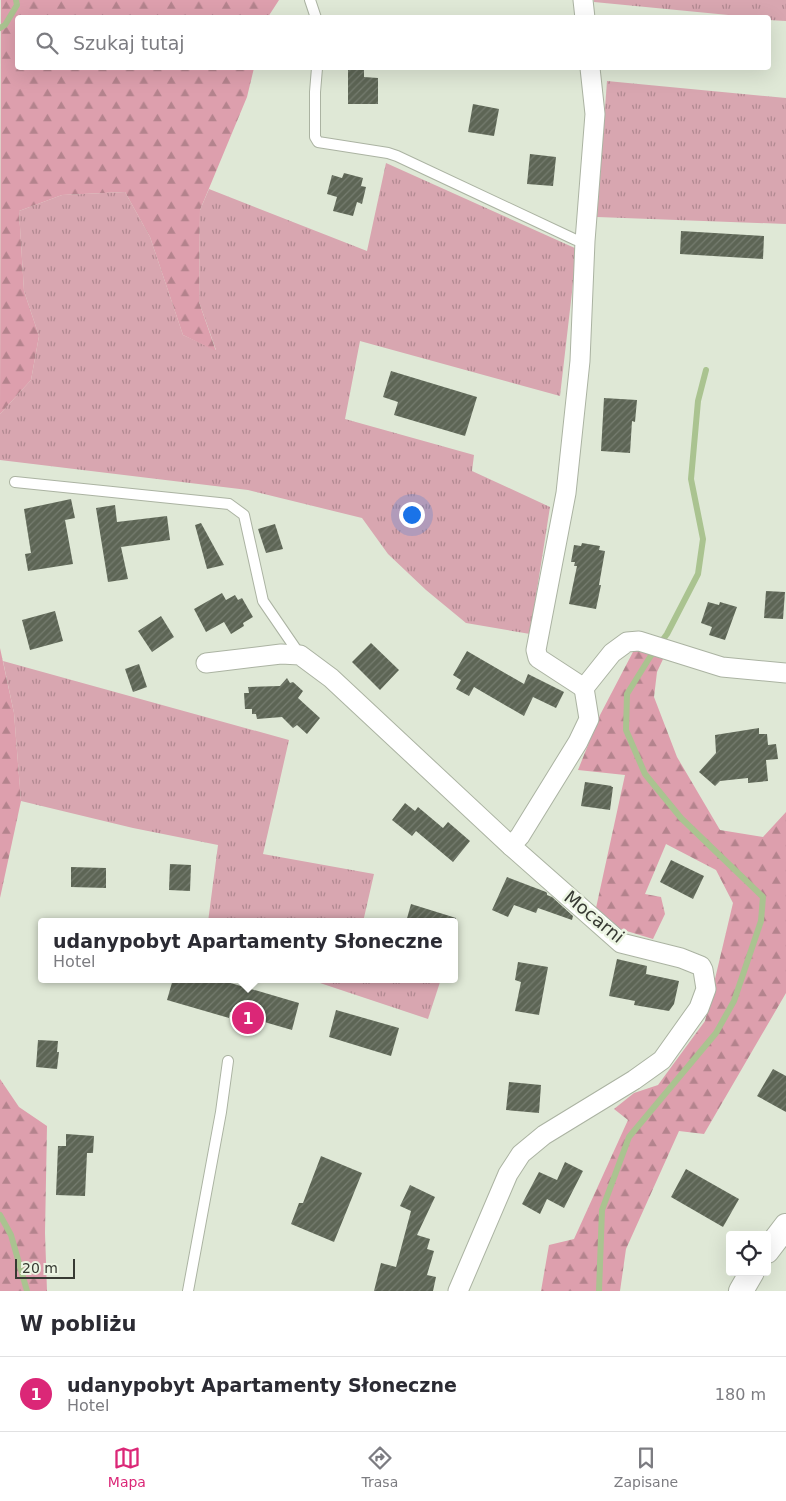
<!DOCTYPE html>
<html lang="pl">
<head>
<meta charset="utf-8">
<style>
  :root { --surface:#fff; --page:#f7f7f7; --text:#2b2b33; --muted:#7c7c81; --line:#e1e1e2; --accent:#db2777 }
  body { margin:0; font-family:"DejaVu Sans",sans-serif; background:var(--page); color:var(--text) }
  .controls { position:absolute; right:15px; bottom:15px; display:grid; overflow:hidden; border-radius:5px; box-shadow:0 5px 20px #0002 }
  .controls button { width:45px; height:45px; display:grid; place-items:center; padding:0; border:0; border-bottom:1px solid var(--line); background:var(--surface); color:var(--text); font:25px sans-serif }
  .scale { position:absolute; left:15px; bottom:12px; width:60px; box-sizing:border-box; padding-left:5px; border:2px solid #373a33; border-top:0; font-size:14px; line-height:18px; white-space:nowrap; color:#373a33; -webkit-text-stroke:4px #ecf5e3; paint-order:stroke }
  .you { position:absolute; left:411px; top:514px; width:18px; height:18px; margin:-12px; border:4px solid #fff; border-radius:50%; background:#1a73e8; box-shadow:0 0 0 8px #1a73e833 }
  .badge { display:grid; place-items:center; width:32px; height:32px; border-radius:50%; background:var(--accent); color:#fff; font-size:16px; font-weight:700 }
  .pin { position:absolute; translate:-50% -50%; border:2px solid #fff; box-shadow:0 1px 5px #0006 }
  .popup { position:absolute; left:38px; top:918px; width:420px; height:65px; box-sizing:border-box; display:grid; place-content:center; border-radius:5px; background:var(--surface); filter:drop-shadow(0 1px 4px #0005); font-size:16px; white-space:nowrap; color:var(--muted) }
  .popup b { font-size:19px; color:var(--text) }
  .popup::after { content:''; position:absolute; left:50%; top:100%; margin-left:-10px; border:10px solid transparent; border-top-color:var(--surface) }
  .list { margin:0; padding:0; list-style:none }
  h2 { display:flex; justify-content:space-between; align-items:center; height:65px; margin:0; padding:0 20px; font-size:21px }
  h2 small { font-size:16px; font-weight:400; color:var(--muted) }
  .list li { display:grid; grid-template-columns:32px 1fr auto; gap:15px; align-items:center; box-sizing:border-box; height:75px; padding:0 20px; border-top:1px solid var(--line) }
  .list b { display:block; font-size:19px; white-space:nowrap }
  .list p { margin:0; font-size:16px; white-space:nowrap; color:var(--muted) }
  .list em { font-size:16px; font-style:normal; color:var(--muted) }
  .icon { flex:none; width:28px; height:28px; fill:none; stroke:currentColor; stroke-width:2; stroke-linecap:round; stroke-linejoin:round }
  .map { position:relative; flex:none; width:786px; height:1291px; overflow:hidden }
  .search { position:absolute; background:var(--surface); box-shadow:0 5px 20px #0002; left:15px; right:15px; top:15px; height:55px; display:flex; align-items:center; gap:12px; box-sizing:border-box; padding:0 18px; border-radius:5px; color:var(--muted); font-size:19px }
  .sheet { height:140px; background:var(--surface) }
  nav { display:flex; justify-content:space-around; align-items:center; box-sizing:border-box; height:70px; border-top:1px solid var(--line); background:var(--surface); font-size:14px; color:var(--muted) }
  nav a { display:grid; justify-items:center; gap:2px }
  nav .on { color:var(--accent) }
  .map>svg:first-child { display:block }
  .grass { fill:url(#grass-tufts) }
  .forest { fill:url(#forest-firs) }
  .lines { fill:none; stroke-linecap:round; stroke-linejoin:round }
  .stream { stroke:#aac390; stroke-width:6 }
  .building { fill:url(#building-hatch) }
  .service-casing { stroke:#abb3a2; stroke-width:12 }
  .minor-casing { stroke:#abb3a2; stroke-width:21 }
  .tertiary-casing { stroke:#abb3a2; stroke-width:26 }
  .service { stroke:#fff; stroke-width:10 }
  .minor { stroke:#fff; stroke-width:19 }
  .tertiary { stroke:#fff; stroke-width:24 }
  .labels { text-anchor:middle; stroke-width:5; stroke-linejoin:round; paint-order:stroke }
  .street-label { font-size:18px; fill:#373a33; stroke:#ecf5e3 }
</style>
</head>
<body>
<div class="map">
<svg width="786" height="1291" viewBox="0 0 786 1291">
  <defs>
    <pattern id="grass-tufts" width="24" height="20" patternUnits="userSpaceOnUse" patternTransform="scale(1.25)"><rect width="24" height="20" fill="#d8a6b0"/><path d="M3 7l-1-3M5 7V3M7 7l1-3M15 17l-1-3M17 17v-4M19 17l1-3" fill="none" stroke="#b08890"/></pattern>
    <pattern id="forest-firs" width="22" height="20" patternUnits="userSpaceOnUse" patternTransform="scale(1.25)"><rect width="22" height="20" fill="#dd9fad"/><path d="M5 1l3.5 6h-7zM16 11l3.5 6h-7z" fill="#b4838d"/></pattern>
    <pattern id="building-hatch" width="6" height="6" patternUnits="userSpaceOnUse" patternTransform="scale(1.25)"><rect width="6" height="6" fill="#5d6555"/><path d="M-1 1l2-2M0 6l6-6M5 7l2-2" fill="none" stroke="#767d70"/></pattern>
  </defs>
  <rect width="100%" height="100%" fill="#dfe8d6"/>
  <g class="grass">
    <polygon points="594,0 786,0 786,21 769,20 768,18 749,17 594,2"/>
    <polygon points="607,81 786,98 786,224 597,217"/>
    <polygon points="386,163 577,249 560,396 360,341 345,419 474,455 472,471 550,507 530,634 466,623 426,590 388,554 362,518 248,490 0,460 0,414 31,380 39,336 24,291 19,211 62,195 125,192 150,237 183,335 216,350 199,302 200,210 209,189 367,251"/>
    <polygon points="3,661 289,740 263,854 374,874 363,922 208,922 218,845 133,828 21,801 14,713"/>
    <polygon points="308,979 441,979 428,1019"/>
  </g>
  <g class="forest">
    <polygon points="1,0 279,0 268,17 18,18 18,68 254,68 247,97 200,210 199,302 216,351 183,335 150,237 125,192 62,195 19,211 24,291 39,336 31,380 0,414"/>
    <polygon points="0,648 14,713 21,801 0,898"/>
    <polygon points="634,650 664,657 657,672 654,697 677,757 720,830 763,837 786,812 786,993 704,1134 679,1131 626,1249 620,1291 541,1291 549,1245 574,1239 628,1120 614,1109 634,1093 658,1085 705,1021 733,903 716,870 666,844 645,894 661,897 665,914 653,939 620,929 596,908 625,775 578,770 600,715"/>
    <polygon points="0,1079 19,1107 47,1126 45,1233 47,1291 0,1291"/>
  </g>
  <g class="lines">
    <g class="stream">
      <polyline points="0,28 5,25 17,5 16,0"/>
      <polyline points="0,1215 11,1235 27,1291"/>
      <polyline points="599,1291 602,1210 629,1137 716,1033 734,1001 761,921 763,897 681,818 645,774 626,730 627,694 650,657 667,634 698,574 703,539 691,479 698,401 706,370"/>
    </g>
  </g>
  <g class="building">
    <polygon points="348,68 364,68 364,77 378,78 378,104 348,104"/>
    <polygon points="473,104 499,109 494,136 468,132"/>
    <polygon points="530,154 556,157 553,186 527,184"/>
    <polygon points="344,173 363,178 361,186 366,187 362,204 357,202 353,216 333,211 337,197 327,194 332,175 342,178"/>
    <polygon points="681,231 764,236 763,259 680,254"/>
    <polygon points="391,371 477,397 465,436 394,415 398,402 383,397"/>
    <polygon points="604,398 637,400 635,422 632,421 630,453 601,451"/>
    <polygon points="71,499 75,518 65,520 73,564 28,571 25,554 31,553 24,509"/>
    <polygon points="115,505 117,522 167,516 170,540 121,547 128,579 108,582 96,508"/>
    <polygon points="201,523 224,565 207,569 195,525"/>
    <polygon points="275,524 283,549 266,553 258,529"/>
    <polygon points="582,543 600,546 599,550 605,551 599,585 601,585 596,609 569,604 577,566 574,566 575,562 571,562 574,545 581,546"/>
    <polygon points="766,591 785,592 783,619 764,618"/>
    <polygon points="222,593 226,600 235,595 238,600 242,598 253,617 243,623 244,626 231,634 224,622 206,632 194,609"/>
    <polygon points="708,602 719,605 720,602 737,607 725,640 709,635 712,627 701,623"/>
    <polygon points="55,611 63,641 30,650 22,620"/>
    <polygon points="161,616 174,637 152,652 138,631"/>
    <polygon points="371,643 399,670 380,690 352,662"/>
    <polygon points="467,651 524,684 528,674 564,692 556,708 533,697 524,716 474,687 469,696 456,689 461,680 453,675"/>
    <polygon points="139,664 147,687 133,692 125,669"/>
    <polygon points="287,678 290,683 293,682 303,691 298,698 320,718 307,734 297,725 293,728 282,717 257,719 256,714 252,714 252,709 245,709 244,693 249,693 248,687 280,686"/>
    <polygon points="759,728 759,734 767,734 768,745 776,744 778,759 766,760 768,781 748,783 748,778 720,781 715,786 699,772 716,753 715,735"/>
    <polygon points="585,782 612,786 611,787 613,787 610,810 581,806"/>
    <polygon points="405,803 415,811 418,807 443,828 448,822 470,841 453,862 416,831 412,836 392,820"/>
    <polygon points="671,860 704,876 693,899 660,882"/>
    <polygon points="170,864 191,865 190,891 169,890"/>
    <polygon points="71,867 106,868 106,888 71,887"/>
    <polygon points="507,877 546,892 547,893 547,895 552,897 573,916 572,920 538,908 536,913 514,905 508,917 492,910"/>
    <polygon points="411,904 456,918 455,922 406,922"/>
    <polygon points="617,959 647,966 646,974 679,981 674,1004 669,1011 634,1005 635,1001 609,996"/>
    <polygon points="518,962 548,967 539,1015 515,1011 521,982 515,980"/>
    <polygon points="173,979 217,979 299,1003 292,1030 230,1012 229,1018 167,1000"/>
    <polygon points="336,1010 399,1028 391,1056 329,1037"/>
    <polygon points="38,1040 58,1041 57,1052 59,1052 57,1069 36,1067"/>
    <polygon points="773,1069 786,1076 786,1112 757,1096"/>
    <polygon points="509,1082 541,1085 539,1113 506,1110"/>
    <polygon points="66,1134 94,1136 93,1153 87,1153 85,1196 56,1195 58,1146 66,1146"/>
    <polygon points="321,1156 362,1173 334,1242 291,1224 299,1203 303,1203"/>
    <polygon points="565,1162 583,1171 564,1208 547,1199 540,1214 522,1204 539,1172 557,1180"/>
    <polygon points="686,1169 739,1199 723,1227 671,1197"/>
    <polygon points="410,1185 435,1197 417,1235 430,1239 427,1249 434,1251 427,1275 436,1277 433,1291 374,1291 381,1263 396,1267 411,1211 400,1206"/>
  </g>
  <g class="lines">
    <defs>
      <g id="service">
        <polyline points="310,0 316,18"/>
        <polyline points="317,68 315,92 315,137 318,142 388,153 397,156 576,240 585,241"/>
        <polyline points="15,482 229,504 244,515 263,601 300,655"/>
        <polyline points="188,1291 221,1112 228,1061"/>
      </g>
      <g id="minor">
        <polyline points="583,0 585,18"/>
        <polyline points="206,663 281,654 300,655 331,678 511,846 621,943 681,958 701,966 703,970 706,989 699,1008 662,1060 634,1080 544,1135 521,1154 508,1174 458,1291"/>
        <polyline points="584,688 538,658 536,650 566,493 580,361 585,241 595,114 590,68"/>
        <polyline points="511,846 520,836 578,742 589,719 584,688 612,653 627,642 639,641 722,667 786,673"/>
      </g>
      <g id="tertiary">
        <polyline points="767,1251 786,1226"/>
        <polyline points="741,1291 752,1272"/>
      </g>
    </defs>
    <use href="#service" class="service-casing"/>
    <use href="#minor" class="minor-casing"/>
    <use href="#tertiary" class="tertiary-casing"/>
    <use href="#service" class="service"/>
    <use href="#minor" class="minor"/>
    <use href="#tertiary" class="tertiary"/>
  </g>
  <g class="labels">
    <g class="street-label">
      <text transform="translate(594 917) rotate(39)" y="6">Mocarni</text>
    </g>
  </g>
</svg>
<div class="controls">
<button><svg class="icon" aria-label="locate" viewBox="0 0 24 24"><circle cx="12" cy="12" r="6"/><path d="M12 2v4M12 18v4M2 12h4M18 12h4"/></svg></button>
</div>
<div class="scale">20 m</div>
<div class="you"></div>
<div class="pin badge" style="left:248px;top:1018px">1</div>
<div class="popup"><b>udanypobyt Apartamenty Słoneczne</b>Hotel</div>
<div class="search"><svg class="icon" aria-label="search" viewBox="0 0 24 24"><circle cx="10" cy="10" r="6"/><path d="M15 15l6 6"/></svg>Szukaj tutaj</div>
</div>
<section class="sheet">
<h2>W pobliżu<small></small></h2>
<ul class="list">
<li><span class="badge">1</span><div><b>udanypobyt Apartamenty Słoneczne</b><p>Hotel</p></div><em>180 m</em></li>
</ul>
</section>
<nav>
<a class="on"><svg class="icon" aria-label="map" viewBox="0 0 24 24"><path d="M3 6l6-2 6 2 6-2v14l-6 2-6-2-6 2zM9 4v14M15 6v14"/></svg>Mapa</a>
<a><svg class="icon" aria-label="directions" viewBox="0 0 24 24"><path d="M12 3l9 9-9 9-9-9zM9 14v-3h6M13 9l2 2-2 2"/></svg>Trasa</a>
<a><svg class="icon" aria-label="saved" viewBox="0 0 24 24"><path d="M7 4h10v16l-5-4-5 4z"/></svg>Zapisane</a>
</nav>
</body>
</html>
